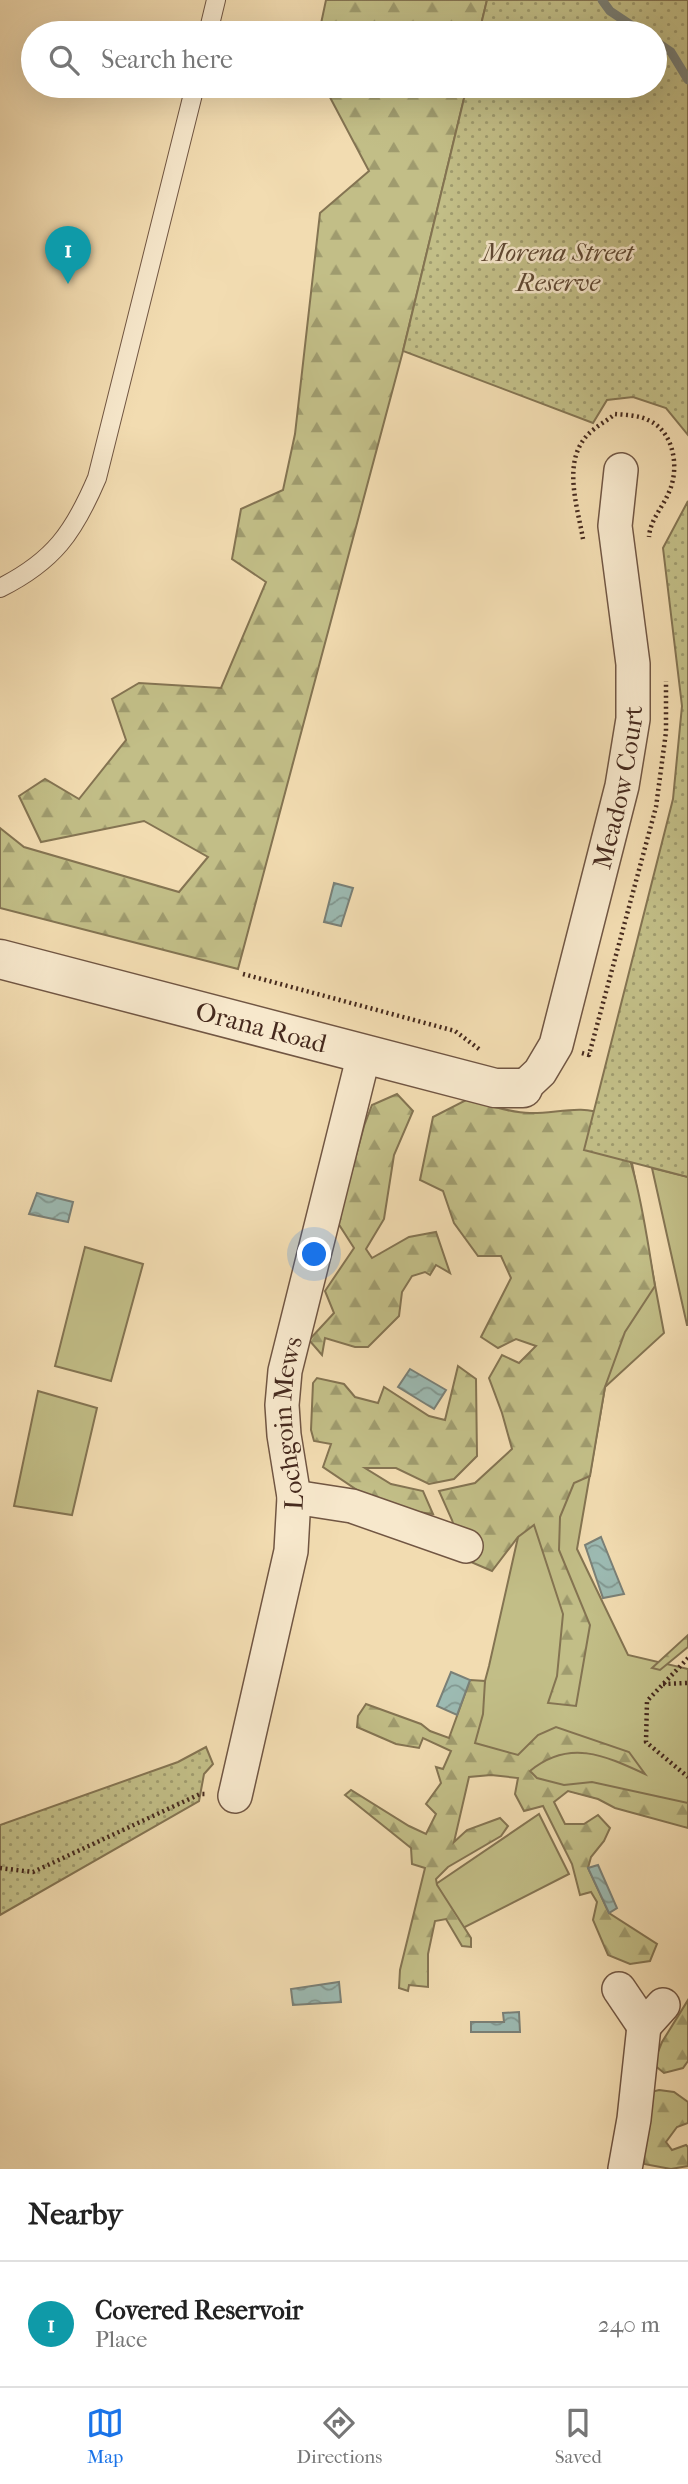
<!DOCTYPE html>
<html lang="en">
<head>
<meta charset="utf-8">
<style>
  :root { --surface:#fff; --page:#f2f2f2; --text:#222; --muted:#767676; --line:#e0e0e0; --accent:#1a73e8 }
  body { margin:0; font-family:"IM FELL French Canon",serif; background:var(--page); color:var(--text) }
  .you { position:absolute; left:315px; top:1255px; width:24px; height:24px; margin:-18px; border:5px solid #fff; border-radius:50%; background:#1a73e8; box-shadow:0 0 0 10px #1a73e833 }
  .badge { display:grid; place-items:center; width:46px; height:46px; border-radius:50%; background:var(--accent); color:#fff; font-size:23px; font-weight:700 }
  .pin { position:absolute; translate:-50% -58px; filter:drop-shadow(0 2px 4px #0008) }
  .pin::after { content:''; position:absolute; top:37px; width:24px; height:21px; background:inherit; clip-path:polygon(0 0,100% 0,50% 100%) }
  .list { margin:0; padding:0; list-style:none }
  h2 { display:flex; justify-content:space-between; align-items:center; height:91px; margin:0; padding:0 28px; font-size:30px }
  h2 small { font-size:23px; font-weight:400; color:var(--muted) }
  .list li { display:grid; grid-template-columns:46px 1fr auto; gap:21px; align-items:center; box-sizing:border-box; height:126px; padding:0 28px; border-top:2px solid var(--line) }
  .list b { display:block; font-size:26px; white-space:nowrap }
  .list p { margin:0; font-size:23px; white-space:nowrap; color:var(--muted) }
  .list em { font-size:23px; font-style:normal; color:var(--muted) }
  .icon { flex:none; width:38px; height:38px; fill:none; stroke:currentColor; stroke-width:2; stroke-linecap:round; stroke-linejoin:round }
  .map { position:relative; flex:none; width:688px; height:2169px; overflow:hidden }
  .search { position:absolute; background:var(--surface); box-shadow:0 7px 28px #0002; left:21px; right:21px; top:21px; height:77px; display:flex; align-items:center; gap:18px; box-sizing:border-box; padding:0 24px; border-radius:38px; color:var(--muted); font-size:26px }
  .sheet { height:217px; background:var(--surface) }
  nav { display:flex; justify-content:space-around; align-items:center; box-sizing:border-box; height:98px; border-top:2px solid var(--line); background:var(--surface); font-size:19px; color:var(--muted) }
  nav a { display:grid; justify-items:center; gap:4px }
  nav .on { color:var(--accent) }
  .map>svg:first-child { display:block }
  .grass { fill:#c2be87; stroke:#847452; stroke-width:2 }
  .forest { fill:url(#forest-firs); stroke:#847452; stroke-width:2 }
  .park { fill:url(#park-dots); stroke:#847452; stroke-width:2 }
  .water { fill:url(#water-waves); stroke:#7a8077; stroke-width:2 }
  .lines { fill:none; stroke-linecap:round; stroke-linejoin:round }
  .stream { stroke:#7a8077; stroke-width:9 }
  .service-casing { stroke:#715643; stroke-width:20 }
  .minor-casing { stroke:#715643; stroke-width:36 }
  .tertiary-casing { stroke:#715643; stroke-width:41 }
  .path { stroke:#462a1e; stroke-width:4.5; stroke-dasharray:2 3.5; stroke-linecap:butt }
  .service { stroke:#f7e8cc; stroke-width:18 }
  .minor { stroke:#f7e8cc; stroke-width:33 }
  .tertiary { stroke:#f7e8cc; stroke-width:38 }
  .labels { text-anchor:middle; stroke-width:5; stroke-linejoin:round; paint-order:stroke }
  .park-label { font-size:26px; font-style:italic; fill:#5f4833; stroke:#f7e8cc }
  .street-label { font-size:26px; fill:#462a1e; stroke:#f7e8cc }
</style>
</head>
<body>
<div class="map">
<svg width="688" height="2169" viewBox="0 0 688 2169">
  <defs>
    <pattern id="forest-firs" width="22" height="20" patternUnits="userSpaceOnUse" patternTransform="scale(1.75)"><rect width="22" height="20" fill="#c2be87"/><path d="M5 1l3.5 6h-7zM16 11l3.5 6h-7z" fill="#9f9b6e"/></pattern>
    <pattern id="park-dots" width="8" height="8" patternUnits="userSpaceOnUse" patternTransform="scale(1.75)"><rect width="8" height="8" fill="#c2be87"/><path d="M2 2h.1M6 6h.1" fill="none" stroke="#9f9b6e" stroke-width="1.8" stroke-linecap="round"/></pattern>
    <pattern id="water-waves" width="16" height="10" patternUnits="userSpaceOnUse" patternTransform="scale(1.75)"><rect width="16" height="10" fill="#9cbab2"/><path d="M0 5q4-4 8 0t8 0" fill="none" stroke="#819790"/></pattern>
  </defs>
  <rect width="100%" height="100%" fill="#f2dcb1"/>
  <filter id="stains"><feTurbulence type="fractalNoise" baseFrequency=".00286" numOctaves="4"/><feColorMatrix values="0 0 0 0 .2 0 0 0 0 .09 0 0 0 0 .02 0 0 0 .5 -.17"/></filter>
  <radialGradient id="worn" r=".72"><stop offset=".6" stop-color="#630" stop-opacity="0"/><stop offset="1" stop-color="#630" stop-opacity=".3"/></radialGradient>
  <g class="grass">
    <polygon points="604,1155 632,1163 664,1333 605,1387 577,1549 628,1655 688,1669 688,1822 463,1763 489,1666"/>
    <polygon points="652,1168 688,1177 688,1325 687,1325"/>
    <polygon points="85,1247 143,1264 111,1381 55,1366"/>
    <polygon points="38,1391 97,1408 72,1515 14,1506"/>
    <polygon points="539,1814 569,1874 463,1928 436,1884"/>
  </g>
  <g class="forest">
    <polygon points="326,0 487,0 479,33 319,33"/>
    <polygon points="324,86 467,86 403,351 238,969 0,908 0,828 24,847 179,892 208,857 144,821 41,842 19,796 45,779 79,799 126,740 112,699 139,683 221,688 266,582 232,559 241,509 283,490 295,434 320,213 369,171"/>
    <polygon points="397,1094 413,1111 394,1155 384,1219 366,1249 372,1258 409,1237 436,1232 450,1273 436,1265 430,1275 425,1272 412,1276 402,1292 399,1316 368,1347 355,1347 325,1338 322,1355 309,1340 334,1313 325,1291 354,1248 338,1223 364,1126 372,1105"/>
    <path d="M468 1099C487 1104 510 1113 530 1113 554 1114 582 1104 605 1115 634 1129 649 1253 655 1286L625 1332 605 1387 590 1476 574 1483 560 1517 559 1550 590 1625 576 1706 548 1703 557 1676 563 1614 534 1525 518 1537 492 1571 464 1559 452 1520 439 1491 475 1483 512 1449 502 1413 489 1378 502 1355 519 1363 536 1346 516 1339 498 1348 481 1337 511 1278 501 1256H478L454 1223 443 1191 420 1180 433 1117Z"/>
    <polygon points="458,1366 476,1379 477,1456 454,1479 429,1484 396,1468 365,1468 391,1484 423,1491 433,1514 418,1512 366,1496 323,1467 331,1444 314,1441 311,1430 313,1383 317,1378 344,1384 355,1397 378,1403 384,1387 429,1416 445,1420"/>
    <polygon points="688,1635 688,1647 660,1670 652,1668"/>
    <path d="M470 1680 485 1681 483 1714 475 1743 518 1755 538 1735 556 1727 629 1752 645 1774C604 1755 569 1739 530 1771L537 1778 564 1785 592 1782 688 1803V1828L615 1808 598 1799 568 1791 554 1802 565 1824H584L598 1815 610 1828 604 1841 591 1857 588 1868 609 1913 657 1944 650 1961 630 1964 608 1955 593 1920 597 1902 591 1892 580 1895 572 1864 543 1806 524 1811 515 1794 518 1778 491 1775 469 1777 454 1842 467 1830 500 1818 508 1826 501 1836 448 1867 436 1879 437 1885 471 1938V1947L462 1946 446 1919 435 1921 428 1954V1987L409 1985 408 1991 399 1988 400 1970 425 1868 412 1864 411 1848 345 1795 351 1790 409 1826 426 1834 436 1814 426 1804 441 1783 436 1767 443 1769 451 1751 423 1738 419 1748 396 1744 357 1727 358 1716 366 1704 421 1724 430 1731 449 1738Z"/>
    <polygon points="688,2000 688,2061 683,2068 664,2073 653,2064 662,2042"/>
    <polygon points="659,2090 674,2092 688,2102 688,2123 677,2127 666,2142 672,2150 686,2145 688,2147 688,2166 671,2169 644,2164 644,2117 647,2093"/>
  </g>
  <g class="park">
    <polygon points="487,0 688,0 688,435 666,408 633,397 607,400 593,423 403,351 467,86 655,86 655,33 479,33"/>
    <polygon points="688,501 688,1177 584,1150 673,799 682,706 663,548"/>
    <polygon points="206,1747 213,1764 204,1774 199,1801 0,1915 0,1825 178,1762"/>
  </g>
  <g class="water">
    <polygon points="334,883 353,888 341,926 324,922"/>
    <polygon points="37,1193 73,1202 68,1222 29,1214"/>
    <polygon points="410,1369 446,1390 434,1409 398,1387"/>
    <polygon points="601,1537 624,1594 603,1598 585,1545"/>
    <polygon points="451,1672 470,1680 457,1715 437,1706"/>
    <polygon points="598,1865 617,1908 609,1913 588,1868"/>
    <polygon points="339,1982 341,2002 293,2005 291,1989"/>
    <polygon points="519,2012 520,2032 471,2032 471,2022 504,2022 503,2013"/>
  </g>
  <g class="lines">
    <g class="stream">
      <polyline points="602,0 610,11 643,33"/>
      <polyline points="655,41 671,52 688,80"/>
    </g>
    <defs>
      <g id="service">
        <polyline points="208,33 216,0"/>
        <path d="M0 588C54 561 74 532 97 478L195 86"/>
      </g>
      <g id="minor">
        <path id="s1" d="M523 1088 540 1072 556 1045 622 786 633 719V664L615 526 621 470"/>
        <polyline points="294,1497 352,1506 466,1546"/>
        <path id="s2" d="M235 1796 291 1551 294 1497 284 1435 282 1405 285 1371 364 1054"/>
        <polyline points="619,1989 644,2026"/>
        <polyline points="644,2026 663,2005"/>
        <polyline points="625,2169 634,2119 644,2026"/>
      </g>
      <g id="tertiary">
        <path id="s3" d="M0 959 495 1088H523"/>
      </g>
    </defs>
    <use href="#service" class="service-casing"/>
    <use href="#minor" class="minor-casing"/>
    <use href="#tertiary" class="tertiary-casing"/>
    <g class="path">
      <path d="M583 539C577 504 560 456 593 430 600 424 608 420 615 414 626 415 638 415 648 420 674 431 680 468 669 492 663 507 650 520 649 537"/>
      <polyline points="243,974 455,1031 479,1049"/>
      <polyline points="582,1053 589,1055 656,807 666,732 666,681"/>
      <polyline points="688,1658 647,1701 646,1742 688,1777"/>
      <polyline points="663,1684 688,1683"/>
      <polyline points="0,1868 33,1872 200,1794 206,1794"/>
    </g>
    <use href="#service" class="service"/>
    <use href="#minor" class="minor"/>
    <use href="#tertiary" class="tertiary"/>
  </g>
  <g class="labels">
    <g class="park-label">
      <text x="558" y="261">Morena Street<tspan x="558" dy="30">Reserve</tspan></text>
    </g>
    <g class="street-label">
      <text dy="9" stroke="none"><textPath href="#s1" startOffset="320">Meadow Court</textPath></text>
      <text dy="9" stroke="none"><textPath href="#s3" startOffset="270">Orana Road</textPath></text>
      <text dy="9" stroke="none"><textPath href="#s2" startOffset="380">Lochgoin Mews</textPath></text>
    </g>
  </g>
  <rect width="100%" height="100%" filter="url(#stains)"/>
  <rect width="100%" height="100%" fill="url(#worn)"/>
</svg>
<div class="you"></div>
<div class="pin badge" style="left:68px;top:284px;background:#0f9aa8">1</div>
<div class="search"><svg class="icon" aria-label="search" viewBox="0 0 24 24"><circle cx="10" cy="10" r="6"/><path d="M15 15l6 6"/></svg>Search here</div>
</div>
<section class="sheet">
<h2>Nearby<small></small></h2>
<ul class="list">
<li><span class="badge" style="background:#0f9aa8">1</span><div><b>Covered Reservoir</b><p>Place</p></div><em>240 m</em></li>
</ul>
</section>
<nav>
<a class="on"><svg class="icon" aria-label="map" viewBox="0 0 24 24"><path d="M3 6l6-2 6 2 6-2v14l-6 2-6-2-6 2zM9 4v14M15 6v14"/></svg>Map</a>
<a><svg class="icon" aria-label="directions" viewBox="0 0 24 24"><path d="M12 3l9 9-9 9-9-9zM9 14v-3h6M13 9l2 2-2 2"/></svg>Directions</a>
<a><svg class="icon" aria-label="saved" viewBox="0 0 24 24"><path d="M7 4h10v16l-5-4-5 4z"/></svg>Saved</a>
</nav>
</body>
</html>
